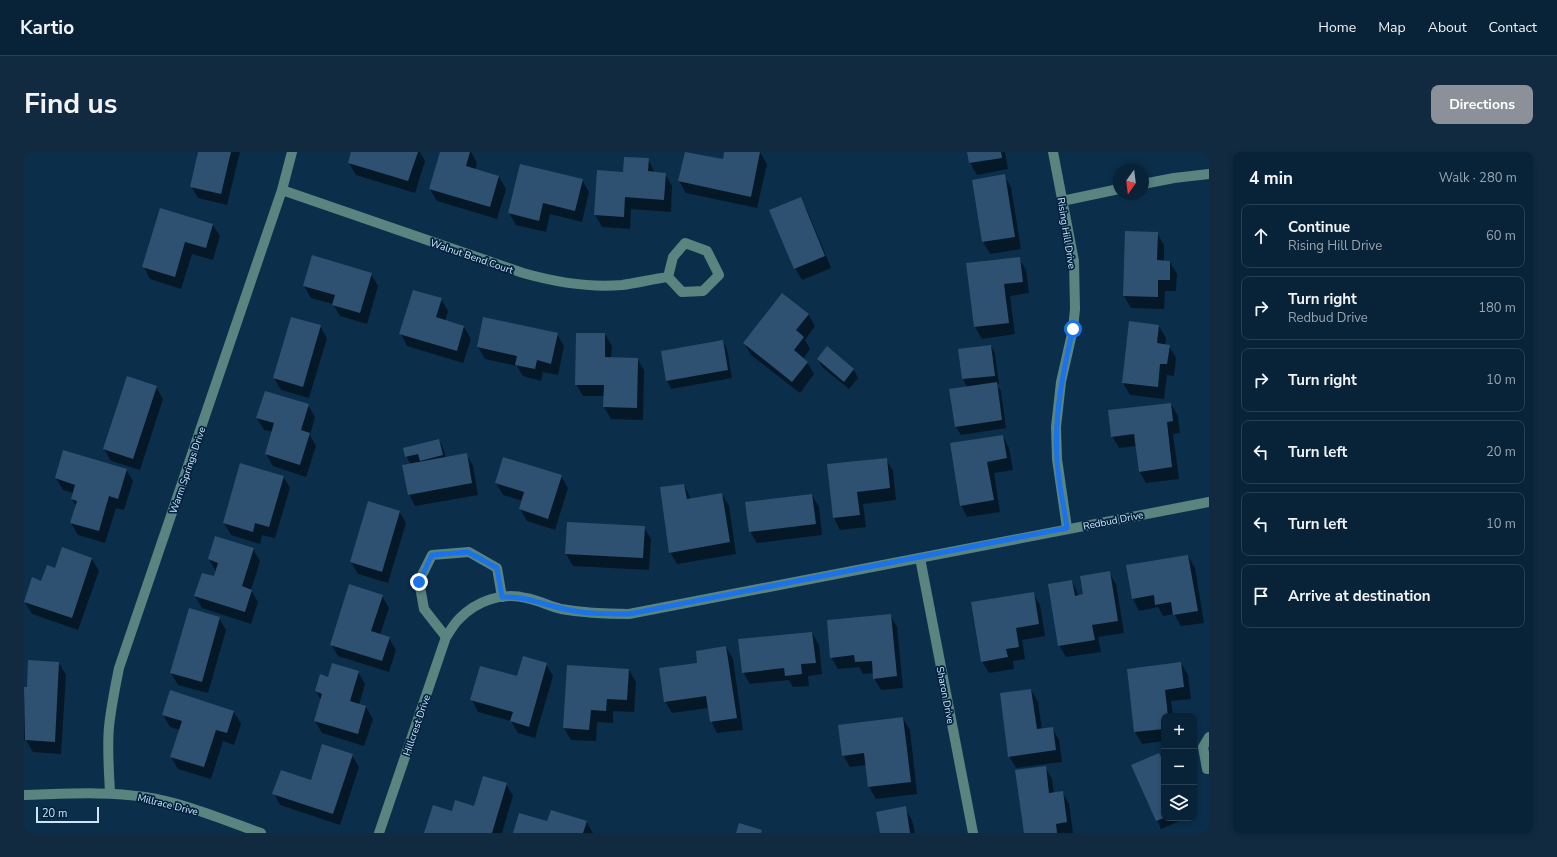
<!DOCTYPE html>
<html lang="en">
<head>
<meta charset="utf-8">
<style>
  :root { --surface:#082238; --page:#112a40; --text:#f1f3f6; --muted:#98a4ae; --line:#293f53; --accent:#8c9099 }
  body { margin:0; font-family:"Nunito Sans",sans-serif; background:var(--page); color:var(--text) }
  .controls { position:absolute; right:12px; bottom:12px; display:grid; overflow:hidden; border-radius:8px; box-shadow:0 2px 6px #0003 }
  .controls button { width:36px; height:36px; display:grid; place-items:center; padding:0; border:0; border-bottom:1px solid var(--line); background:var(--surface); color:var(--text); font:20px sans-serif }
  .compass { position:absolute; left:1089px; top:12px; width:36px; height:36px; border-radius:50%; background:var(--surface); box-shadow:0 2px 6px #0003; rotate:194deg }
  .scale { position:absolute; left:12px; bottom:10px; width:63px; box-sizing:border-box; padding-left:4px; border:2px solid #d1e4f7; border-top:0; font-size:11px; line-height:14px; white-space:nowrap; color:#d1e4f7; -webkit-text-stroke:3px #012340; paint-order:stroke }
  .stop { position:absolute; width:12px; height:12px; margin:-9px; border:3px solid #1a73e8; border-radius:50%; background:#fff }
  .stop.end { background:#1a73e8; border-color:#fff; box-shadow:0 1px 4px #0008 }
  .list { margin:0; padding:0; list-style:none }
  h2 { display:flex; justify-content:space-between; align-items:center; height:52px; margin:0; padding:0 16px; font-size:17px }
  h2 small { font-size:13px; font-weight:400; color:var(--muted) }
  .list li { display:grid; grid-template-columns:26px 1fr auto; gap:12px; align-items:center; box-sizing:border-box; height:64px; margin:0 8px 8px; padding:0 8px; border:1px solid var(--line); border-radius:8px }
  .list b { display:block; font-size:15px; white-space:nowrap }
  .list p { margin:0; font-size:13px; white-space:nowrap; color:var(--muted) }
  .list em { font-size:13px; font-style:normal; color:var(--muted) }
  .icon { flex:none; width:22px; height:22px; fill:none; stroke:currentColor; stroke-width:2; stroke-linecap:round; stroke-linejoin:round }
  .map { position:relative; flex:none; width:1185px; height:681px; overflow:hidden; border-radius:8px }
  header { display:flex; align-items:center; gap:24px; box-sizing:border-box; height:56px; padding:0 20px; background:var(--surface); border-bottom:1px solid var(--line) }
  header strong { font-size:19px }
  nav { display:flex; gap:22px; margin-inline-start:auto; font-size:14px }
  .intro { display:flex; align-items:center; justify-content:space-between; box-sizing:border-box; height:96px; padding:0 24px }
  h1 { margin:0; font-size:28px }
  .button { padding:10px 18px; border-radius:8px; background:var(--accent); color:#fff; font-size:14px; font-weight:700 }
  main { display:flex; gap:24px; padding:0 24px }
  aside { flex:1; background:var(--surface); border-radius:8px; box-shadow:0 2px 6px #0003 }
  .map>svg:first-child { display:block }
  .shadow { fill:#0007 }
  .building { fill:#2f5171 }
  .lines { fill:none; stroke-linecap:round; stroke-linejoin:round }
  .minor { stroke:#598480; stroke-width:10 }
  .route { stroke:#1a73e8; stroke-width:5 }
  .labels { text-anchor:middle; stroke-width:3.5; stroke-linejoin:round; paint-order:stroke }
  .street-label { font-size:10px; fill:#d1e4f7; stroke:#012340 }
</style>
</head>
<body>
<header>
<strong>Kartio</strong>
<nav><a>Home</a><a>Map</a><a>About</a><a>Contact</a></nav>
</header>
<div class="intro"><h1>Find us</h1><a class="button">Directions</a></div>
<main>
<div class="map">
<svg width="1185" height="681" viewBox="0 0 1185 681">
  <rect width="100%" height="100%" fill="#0b2e4b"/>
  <g class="shadow">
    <polygon points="175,0 216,0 203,53 174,46 167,34"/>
    <polygon points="328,0 396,0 401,9 391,41 332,23 325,11"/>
    <polygon points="417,0 447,0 453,11 451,18 475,25 482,37 473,67 413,49 406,37"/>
    <polygon points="701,0 736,0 743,12 733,56 662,41 655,29 700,9"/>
    <polygon points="944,0 981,0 984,17 953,23 946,11"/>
    <polygon points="624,7 631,21 641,22 648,34 647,60 607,57 606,77 578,75 571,63 599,21"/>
    <polygon points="980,23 987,35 997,97 966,102 959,90 949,29"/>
    <polygon points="558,28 565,40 558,70 526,62 522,80 492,73 485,61"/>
    <polygon points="776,46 783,58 807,116 778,128 771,116"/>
    <polygon points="189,73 196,84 189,108 168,102 157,137 126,127 120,115"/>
    <polygon points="1133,81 1140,93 1140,109 1146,110 1153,122 1152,139 1141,139 1140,157 1107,156 1100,144"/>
    <polygon points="995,106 1002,118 1005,141 986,144 991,182 958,187 951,175"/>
    <polygon points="347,122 354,134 343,172 316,164 309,152 287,146 280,134"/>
    <polygon points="417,147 424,159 421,169 440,175 447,187 439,211 383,194 377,182"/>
    <polygon points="784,162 791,174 781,188 786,197 779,207 783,210 790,222 776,241 727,203 720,191"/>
    <polygon points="296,174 303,186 285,246 257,238 250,226"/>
    <polygon points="1135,174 1142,186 1141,193 1145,194 1152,206 1150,224 1143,223 1140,247 1106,243 1099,231"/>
    <polygon points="533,182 540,194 534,223 519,220 517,229 499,224 493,214 461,207 454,195"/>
    <polygon points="581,182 588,194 587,206 613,206 620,218 619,268 587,267 580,255 581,244 559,244 552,232"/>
    <polygon points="699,189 703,197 708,226 647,237 643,229"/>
    <polygon points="967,194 971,202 975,232 972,232 977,239 982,276 937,283 932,275 927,237 943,235 939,227 935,198"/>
    <polygon points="803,196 830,218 834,226 825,237 798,215 794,207"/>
    <polygon points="132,235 139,247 116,318 87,309 80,297"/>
    <polygon points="1147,252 1154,264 1156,281 1149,282 1155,327 1122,331 1115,319 1112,294 1095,296 1088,284"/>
    <polygon points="284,253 291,265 286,283 292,294 282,325 249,314 242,302 249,280 240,278 233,266"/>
    <polygon points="979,284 985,296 989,318 970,321 976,360 943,365 937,353"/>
    <polygon points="415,288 419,296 422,306 442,302 449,314 454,343 391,354 385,342 387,312 382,304"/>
    <polygon points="862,307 869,319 872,348 839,352 842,375 816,378 810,366"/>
    <polygon points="217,312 259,324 266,336 251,386 238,383 236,392 207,383 200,371"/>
    <polygon points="102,317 109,329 100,358 92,356 81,391 54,383 47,371 52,354 48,347 49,341 39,338 32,326"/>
    <polygon points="537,324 544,336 531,378 503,369 496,357 499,349 479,343 472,331"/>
    <polygon points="660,333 667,347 698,342 705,354 712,402 653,412 646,400"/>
    <polygon points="788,343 795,355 798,383 733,391 726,379"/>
    <polygon points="375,359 382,371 364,431 334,422 327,410"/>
    <polygon points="620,375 627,387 625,418 549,414 542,402"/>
    <polygon points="229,397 236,409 227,438 234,450 227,472 178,456 171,444 190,426 192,420 185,407"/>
    <polygon points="1164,404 1171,416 1180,471 1157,474 1150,462 1139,464 1134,455 1115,459 1109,447"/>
    <polygon points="68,407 75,419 54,478 8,462 1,450 18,430 32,417"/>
    <polygon points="1085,420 1092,432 1100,481 1074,485 1077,500 1042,505 1035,493 1048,429 1055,444 1060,443"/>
    <polygon points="1009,441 1016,453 1021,484 998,488 1001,507 989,509 990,517 965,521 958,509"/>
    <polygon points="358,444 365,456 356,483 365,486 372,498 365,520 314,504 307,492"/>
    <polygon points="866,463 873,475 879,536 857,538 850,526 850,521 839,522 835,515 814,517 807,505"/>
    <polygon points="195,466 202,478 184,541 154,533 147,521"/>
    <polygon points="788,481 795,493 798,522 784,524 785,534 769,535 765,528 726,532 719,520"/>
    <polygon points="702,495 709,507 719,578 693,581 687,569 684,556 648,561 641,549 675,512"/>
    <polygon points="35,511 42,523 37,602 9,600 2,588 0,588 0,536 4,536"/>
    <polygon points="1157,511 1164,523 1167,547 1147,549 1149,564 1140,564 1140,589 1118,592 1111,580"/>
    <polygon points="522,512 529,524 511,586 494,581 487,569 454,560 448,548"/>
    <polygon points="605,518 612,530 610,560 589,559 589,571 573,570 572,589 547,588 540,576"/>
    <polygon points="334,520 341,532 335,553 342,555 349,567 340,594 298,581 291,569 297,548 292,539 305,526"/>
    <polygon points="1007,538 1014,550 1018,578 1028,576 1035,588 1038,610 992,616 985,604"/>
    <polygon points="147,540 210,560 217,572 210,593 199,589 187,627 154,617 147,605 156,578 146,575 139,563"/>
    <polygon points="879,566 886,578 893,642 852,647 845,635 842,613 826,615 819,603"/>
    <polygon points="1135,602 1140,611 1140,666 1163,666 1137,677 1109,613"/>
    <polygon points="328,603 335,615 316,673 256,653 250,641 287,629"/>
    <polygon points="1021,615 1028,627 1030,641 1038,640 1045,652 1049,681 1001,681"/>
    <polygon points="482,632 489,644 478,681 401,681 429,660 450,655"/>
    <polygon points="881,656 888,668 891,681 857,681"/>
    <polygon points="562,669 569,681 490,681 524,671"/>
  </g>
  <g class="building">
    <polygon points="174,0 207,0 197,42 166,35"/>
    <polygon points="327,0 394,0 384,29 324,11"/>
    <polygon points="416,0 446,0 442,14 475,24 466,55 405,37"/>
    <polygon points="661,0 699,7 700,0 736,0 727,45 654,29"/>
    <polygon points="943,0 977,0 978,6 945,11"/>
    <polygon points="600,5 625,6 624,19 642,21 640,48 601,45 600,65 570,63 573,18 599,20"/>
    <polygon points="496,12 559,27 551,59 519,51 515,69 484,61"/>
    <polygon points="981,22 991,85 958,90 948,28"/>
    <polygon points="777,45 801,104 770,117 745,58"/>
    <polygon points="136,56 189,72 182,96 161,90 151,125 118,115"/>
    <polygon points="1101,79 1134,80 1133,108 1146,109 1146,128 1134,128 1134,145 1099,144"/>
    <polygon points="288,103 348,121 336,161 308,153 311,143 279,134"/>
    <polygon points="996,105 999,130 980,132 985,171 950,175 942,111"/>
    <polygon points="389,138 418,146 412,165 440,174 433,199 375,182"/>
    <polygon points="758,141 785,162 772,178 780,185 770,198 784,210 768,230 719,191"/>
    <polygon points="267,165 297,173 279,235 249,226"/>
    <polygon points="459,165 534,181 527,212 513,208 511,217 491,213 493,204 453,195"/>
    <polygon points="1105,169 1135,173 1133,191 1146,193 1143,212 1136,212 1134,235 1098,231"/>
    <polygon points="552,181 581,181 581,205 614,206 613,256 579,255 580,233 551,233"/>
    <polygon points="699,188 704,218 642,229 637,199"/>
    <polygon points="967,193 971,224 938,227 934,197"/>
    <polygon points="803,194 830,217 820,230 793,207"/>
    <polygon points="103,224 133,234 109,307 79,297"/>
    <polygon points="973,230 978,268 931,275 925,237"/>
    <polygon points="241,239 285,252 277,278 286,281 276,313 241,302 250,271 232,266"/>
    <polygon points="1147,251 1149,269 1143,270 1148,315 1115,320 1110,282 1087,285 1084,258"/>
    <polygon points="979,283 983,306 963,310 970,348 936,354 926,291"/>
    <polygon points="415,287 419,303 396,309 394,302 381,305 379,296"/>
    <polygon points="39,298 103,317 94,347 85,344 75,379 46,371 53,349 47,347 51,333 31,326"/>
    <polygon points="443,301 448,331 384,343 378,313"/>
    <polygon points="479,305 538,323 524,367 495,357 500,340 471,331"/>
    <polygon points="863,306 866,336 833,340 836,363 809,366 803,312"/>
    <polygon points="216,311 260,324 245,375 231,371 229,380 199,371"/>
    <polygon points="660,332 663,347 698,341 706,390 645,401 636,335"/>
    <polygon points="788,342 792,372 725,380 721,350"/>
    <polygon points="344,349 376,359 358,420 326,410"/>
    <polygon points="543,370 621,374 619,406 541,402"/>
    <polygon points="191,384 230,396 218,434 228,438 221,460 170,444 178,421 190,424 194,411 184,407"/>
    <polygon points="38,395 68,406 48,466 0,450 8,425 17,429 23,413 31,416"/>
    <polygon points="1164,403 1174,459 1149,463 1147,450 1131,453 1130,443 1108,447 1102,413"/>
    <polygon points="1086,419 1094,469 1068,473 1071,488 1034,494 1024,432 1048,428 1051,444 1059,442 1056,424"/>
    <polygon points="325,432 359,443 347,479 366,485 358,509 306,493"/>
    <polygon points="1010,440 1015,472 992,476 995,495 982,497 984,505 957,510 947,450"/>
    <polygon points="165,456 196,465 178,530 146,521"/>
    <polygon points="867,462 873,524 849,527 848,509 831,510 830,503 806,506 803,468"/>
    <polygon points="788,480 792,511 777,512 778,522 761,524 760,516 718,521 714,487"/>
    <polygon points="702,494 713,566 686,570 682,544 640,550 635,516 673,511 672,499"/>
    <polygon points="499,504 523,511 505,575 486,569 489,560 446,548 456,514 493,524"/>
    <polygon points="4,508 35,510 31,590 1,588 0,535 3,535"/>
    <polygon points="1157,510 1160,535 1141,538 1144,564 1140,564 1140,577 1110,580 1103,517"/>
    <polygon points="308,511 335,519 326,549 342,554 334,582 290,569 298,542 291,539 296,522 304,525"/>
    <polygon points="543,513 605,517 603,548 583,547 582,559 567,558 565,578 539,576"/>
    <polygon points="1007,537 1013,577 1029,575 1032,598 984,605 976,541"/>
    <polygon points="146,538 210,559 203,581 192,578 180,615 146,605 158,569 138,563"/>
    <polygon points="879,565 887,630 844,635 840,601 818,604 814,573"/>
    <polygon points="298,592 329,602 309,662 248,642 257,618 287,628"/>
    <polygon points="1135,601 1140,611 1140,666 1132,669 1107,613"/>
    <polygon points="1022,614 1025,641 1039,639 1043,670 1032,672 1033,681 1000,681 991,618"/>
    <polygon points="459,624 483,631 468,681 400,681 409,653 428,659 431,648 450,654"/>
    <polygon points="882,654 886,681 856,681 852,660"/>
    <polygon points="527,658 563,669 559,681 489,681 495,661 523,669"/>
    <polygon points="715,671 738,678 737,681 712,681"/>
  </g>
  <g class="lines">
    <g class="minor">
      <polyline points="1029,0 1050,109 1051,157 1049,177 1037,230 1032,275 1033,307 1043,376"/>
      <polyline points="1119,32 1150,26 1185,22"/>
      <path d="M258 38 499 121C531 130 564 136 598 133 613 131 629 127 644 125L658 140 679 139 695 123 683 99 661 91 649 105 644 125"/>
      <polyline points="1038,49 1095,37"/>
      <polyline points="896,406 949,681"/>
      <polyline points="422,485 400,457 395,429 408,403 445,400 473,416 478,445"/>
      <polyline points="1185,585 1179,595 1183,617 1185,617"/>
      <path d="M86 641C85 619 83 597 85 575 87 555 91 536 95 516L258 38 268 0"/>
      <path d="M0 643C41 642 81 639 121 645 161 651 199 668 237 681"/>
      <path d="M355 681 422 485C426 479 430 472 435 467 452 449 478 440 502 446 514 448 525 454 537 457 560 461 582 462 605 462L1185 350"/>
    </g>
  </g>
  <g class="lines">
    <path class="route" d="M395 430 408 403 444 400 473 416 478 445C501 444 514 451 536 456 559 462 581 462 605 462L1043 376C1040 354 1034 330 1033 307 1030 263 1039 220 1049 177"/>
  </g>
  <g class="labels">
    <g class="street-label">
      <text transform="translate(1043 81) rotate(81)" y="4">Rising Hill Drive</text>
      <text transform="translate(448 104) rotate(19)" y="4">Walnut Bend Court</text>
      <text transform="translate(163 318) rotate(-71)" y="4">Warm Springs Drive</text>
      <text transform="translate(1089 368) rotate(-11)" y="4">Redbud Drive</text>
      <text transform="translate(922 543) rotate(79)" y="4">Sharon Drive</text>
      <text transform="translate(392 573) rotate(-71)" y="4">Hillcrest Drive</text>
      <text transform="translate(144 652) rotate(14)" y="4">Millrace Drive</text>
    </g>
  </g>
</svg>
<div class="controls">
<button>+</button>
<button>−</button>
<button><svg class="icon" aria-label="layers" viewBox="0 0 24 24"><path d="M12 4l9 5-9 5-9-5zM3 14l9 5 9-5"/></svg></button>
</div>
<svg class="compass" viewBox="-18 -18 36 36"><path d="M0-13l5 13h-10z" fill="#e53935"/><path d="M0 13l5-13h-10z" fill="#98a4ae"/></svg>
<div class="scale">20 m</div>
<div class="stop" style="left:1049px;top:177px"></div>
<div class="stop end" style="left:395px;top:430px"></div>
</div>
<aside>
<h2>4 min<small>Walk · 280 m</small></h2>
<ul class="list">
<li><svg class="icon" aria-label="ahead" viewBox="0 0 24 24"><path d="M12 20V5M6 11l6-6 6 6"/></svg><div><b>Continue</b><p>Rising Hill Drive</p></div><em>60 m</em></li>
<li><svg class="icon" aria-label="right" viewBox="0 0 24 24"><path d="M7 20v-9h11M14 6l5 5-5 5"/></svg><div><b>Turn right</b><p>Redbud Drive</p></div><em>180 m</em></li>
<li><svg class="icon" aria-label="right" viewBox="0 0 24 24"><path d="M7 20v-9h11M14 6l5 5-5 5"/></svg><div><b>Turn right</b></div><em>10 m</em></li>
<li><svg class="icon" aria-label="left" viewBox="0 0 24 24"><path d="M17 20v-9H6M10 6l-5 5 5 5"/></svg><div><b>Turn left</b></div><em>20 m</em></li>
<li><svg class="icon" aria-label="left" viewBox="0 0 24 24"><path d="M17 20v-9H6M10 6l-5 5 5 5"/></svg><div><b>Turn left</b></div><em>10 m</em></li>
<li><svg class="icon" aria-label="arrive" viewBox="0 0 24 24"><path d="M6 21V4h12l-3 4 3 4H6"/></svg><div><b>Arrive at destination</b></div></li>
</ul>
</aside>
</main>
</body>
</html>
